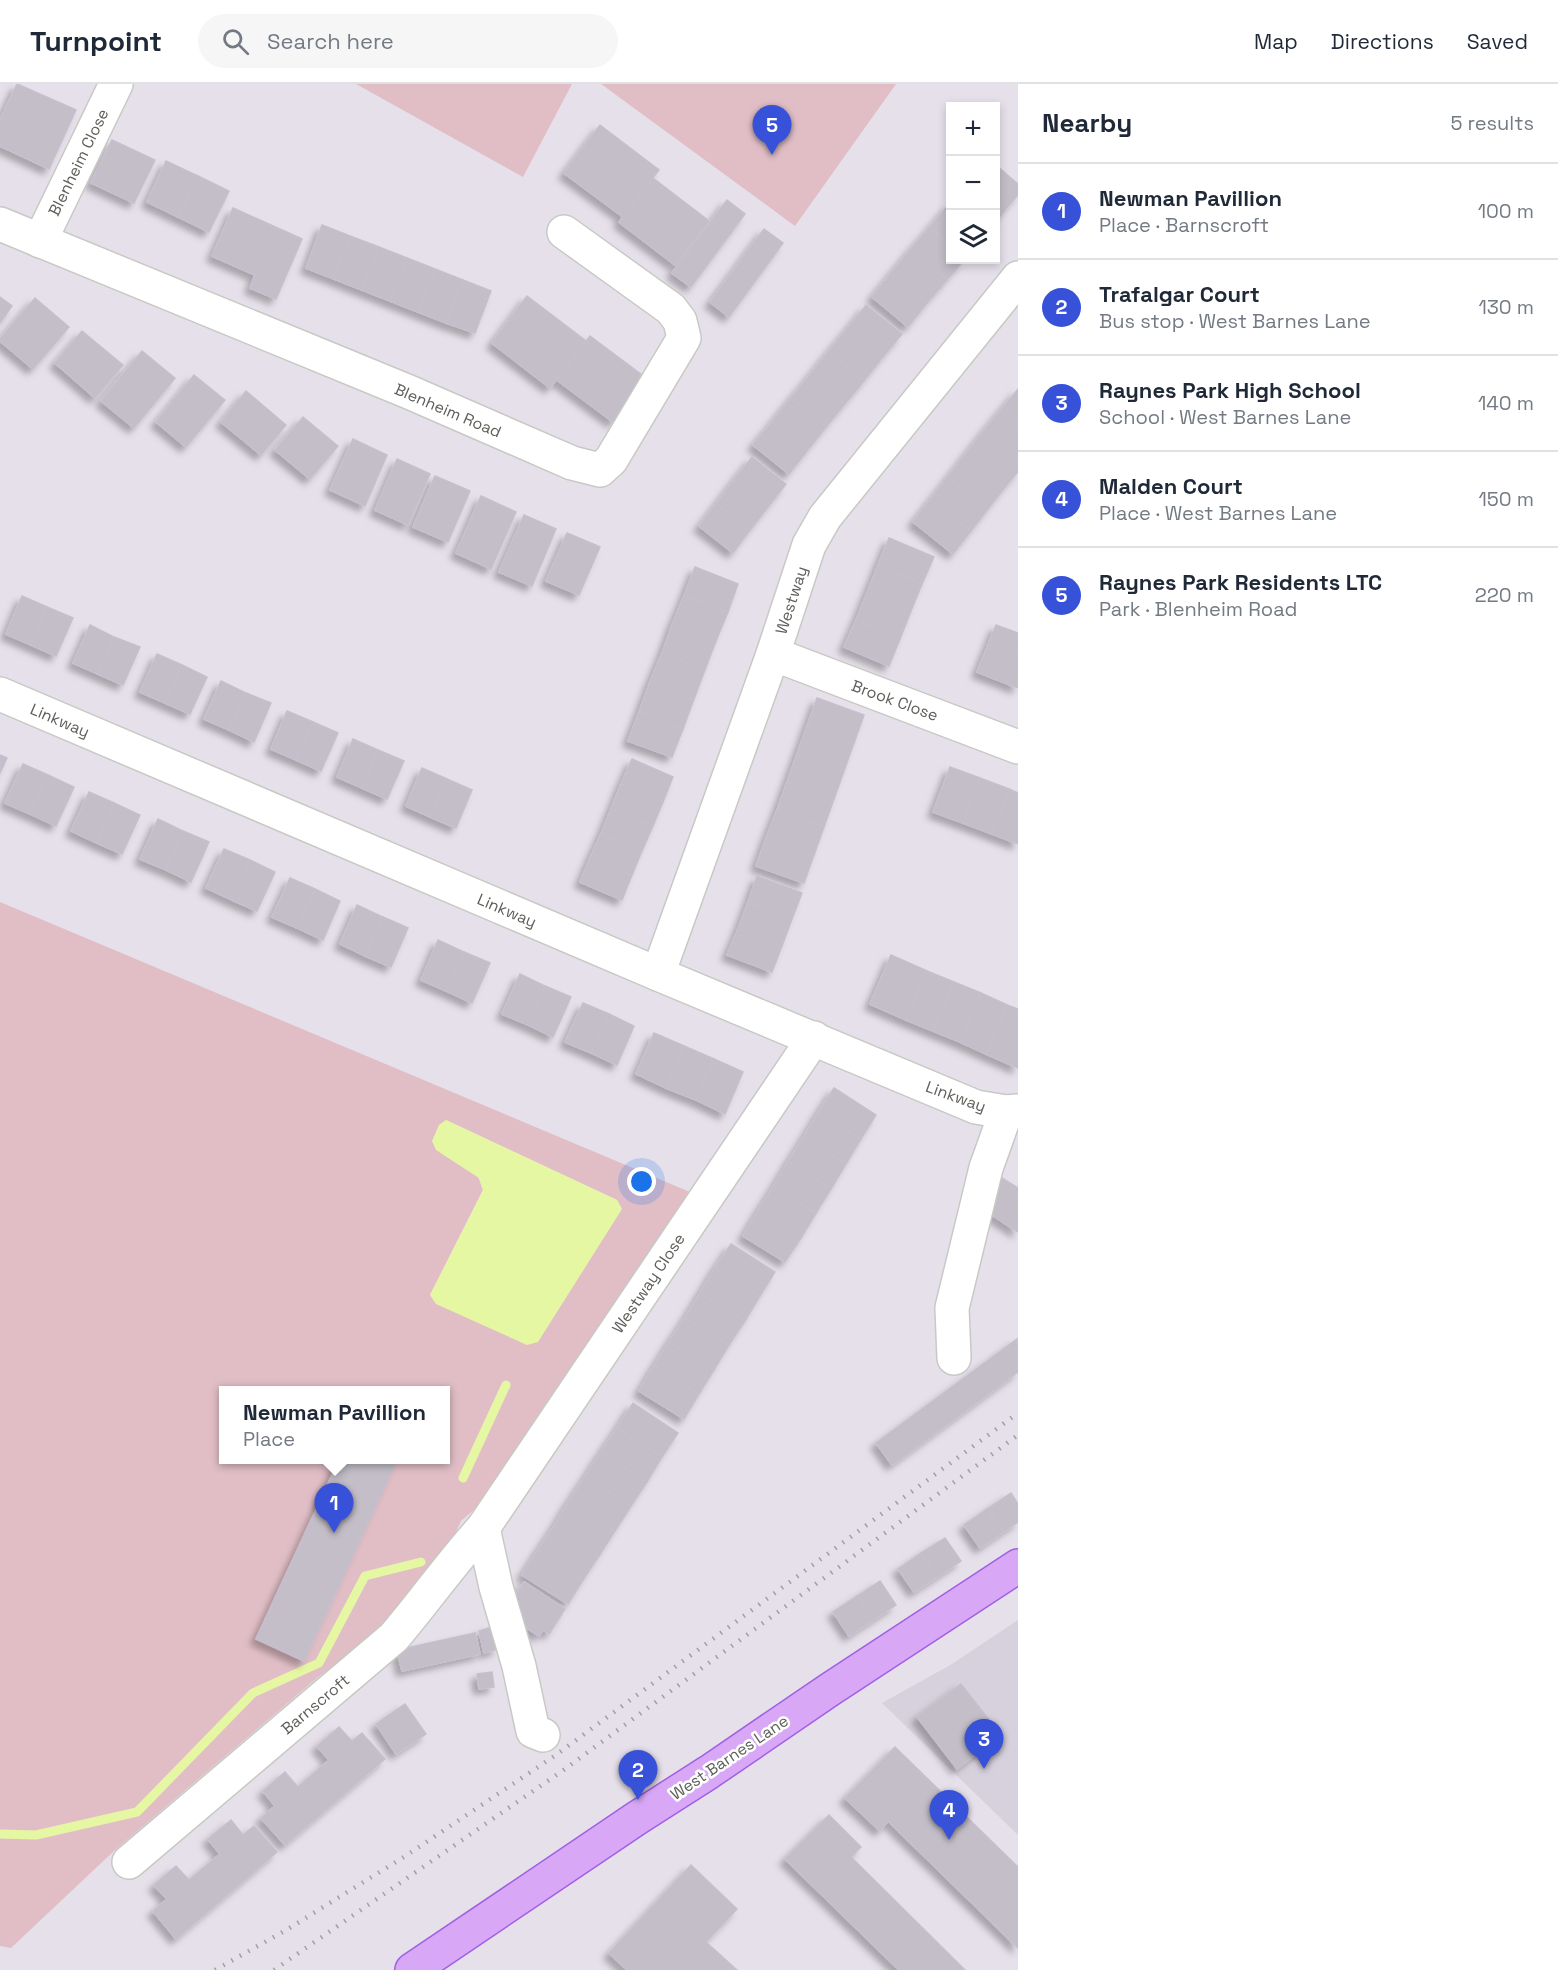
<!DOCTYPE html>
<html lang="en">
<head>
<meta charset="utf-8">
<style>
  :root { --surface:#fff; --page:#f6f6f7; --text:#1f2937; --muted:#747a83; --line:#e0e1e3; --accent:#3751d9 }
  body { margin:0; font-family:"Space Grotesk",sans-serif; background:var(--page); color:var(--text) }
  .controls { position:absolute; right:18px; top:18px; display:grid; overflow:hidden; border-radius:0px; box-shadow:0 3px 9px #0003 }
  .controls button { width:54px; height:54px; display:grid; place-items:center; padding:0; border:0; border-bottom:2px solid var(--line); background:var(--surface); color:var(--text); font:30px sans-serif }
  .you { position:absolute; left:642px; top:1098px; width:21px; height:21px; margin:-15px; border:4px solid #fff; border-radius:50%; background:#1a73e8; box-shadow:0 0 0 9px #1a73e833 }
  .badge { display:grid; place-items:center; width:39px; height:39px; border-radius:50%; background:var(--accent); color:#fff; font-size:20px; font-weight:700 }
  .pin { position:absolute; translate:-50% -50px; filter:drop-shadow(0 2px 3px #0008) }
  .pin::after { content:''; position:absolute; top:32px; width:21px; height:18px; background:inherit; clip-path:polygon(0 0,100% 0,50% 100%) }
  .popup { position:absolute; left:219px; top:1302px; width:231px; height:78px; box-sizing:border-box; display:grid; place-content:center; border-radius:0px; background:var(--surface); filter:drop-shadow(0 2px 4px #0005); font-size:20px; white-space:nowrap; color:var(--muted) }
  .popup b { font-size:22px; color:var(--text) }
  .popup::after { content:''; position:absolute; left:50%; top:100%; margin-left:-12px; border:12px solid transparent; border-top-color:var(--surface) }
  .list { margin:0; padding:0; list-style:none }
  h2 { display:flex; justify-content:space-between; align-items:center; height:78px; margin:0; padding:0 24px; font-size:26px }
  h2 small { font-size:20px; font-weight:400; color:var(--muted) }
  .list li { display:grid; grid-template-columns:39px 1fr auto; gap:18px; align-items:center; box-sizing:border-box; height:96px; padding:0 24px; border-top:2px solid var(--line) }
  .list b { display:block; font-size:22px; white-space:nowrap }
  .list p { margin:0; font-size:20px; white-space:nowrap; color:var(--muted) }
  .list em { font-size:20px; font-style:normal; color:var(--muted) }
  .icon { flex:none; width:33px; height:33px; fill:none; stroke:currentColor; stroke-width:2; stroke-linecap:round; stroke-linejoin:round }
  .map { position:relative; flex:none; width:1018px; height:1886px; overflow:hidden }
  header { display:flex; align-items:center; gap:36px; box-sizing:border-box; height:84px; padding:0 30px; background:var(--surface); border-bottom:2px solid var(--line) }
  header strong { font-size:28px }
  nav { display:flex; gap:33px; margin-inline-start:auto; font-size:21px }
  .search { width:420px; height:54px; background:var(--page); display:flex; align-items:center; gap:15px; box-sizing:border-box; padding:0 21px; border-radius:33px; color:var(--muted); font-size:22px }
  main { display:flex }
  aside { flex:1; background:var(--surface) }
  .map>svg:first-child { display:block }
  .education { fill:#d7d1dd }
  .green { fill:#e1bec6; fill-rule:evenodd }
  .water { fill:#e6f7a3 }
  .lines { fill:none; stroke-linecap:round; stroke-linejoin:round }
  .stream { stroke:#e6f7a3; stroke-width:9 }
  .building { fill:#c3bec8; stroke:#c6bfce; stroke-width:1.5; filter:url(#shadow) }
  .minor-casing { stroke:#c7cac4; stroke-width:36 }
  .major-casing { stroke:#a05fe4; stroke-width:36 }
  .minor { stroke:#fff; stroke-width:33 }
  .major { stroke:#d8a8f7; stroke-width:33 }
  .rail { stroke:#a0a19e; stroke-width:4.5; stroke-dasharray:1.5 8; stroke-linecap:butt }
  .labels { text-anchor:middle; stroke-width:5; stroke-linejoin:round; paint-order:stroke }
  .street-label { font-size:16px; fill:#5d6059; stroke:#fff }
</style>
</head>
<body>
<header>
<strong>Turnpoint</strong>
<div class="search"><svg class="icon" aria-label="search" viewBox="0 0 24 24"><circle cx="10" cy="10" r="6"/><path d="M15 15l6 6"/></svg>Search here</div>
<nav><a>Map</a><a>Directions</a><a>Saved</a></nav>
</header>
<main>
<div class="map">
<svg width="1018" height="1886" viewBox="0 0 1018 1886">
  <defs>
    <filter id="shadow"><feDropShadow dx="-5.5" dy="5.5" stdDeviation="3" flood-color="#0004"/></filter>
  </defs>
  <rect width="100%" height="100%" fill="#e6e0ea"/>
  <polygon class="education" points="1018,1536 1018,1751 882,1619 952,1580"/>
  <g class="green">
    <polygon points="356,0 572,0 523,93"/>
    <polygon points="601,0 896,0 795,142"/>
    <path d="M0 818 690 1108 474 1426 461 1437 453 1455 395 1535 317 1594 115 1766 11 1864 0 1862ZM446 1036 617 1116 621 1124 430 1211 483 1106 479 1095ZM223 1306H445V1376H223Z"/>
  </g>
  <polygon class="water" points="446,1036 617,1116 622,1125 538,1258 527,1261 436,1220 430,1211 483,1106 479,1094 436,1066 432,1057 439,1041"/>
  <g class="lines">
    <g class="stream">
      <polyline points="463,1394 506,1301"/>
      <polyline points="0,1750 36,1751 137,1728 253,1609 319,1579 365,1492 421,1478"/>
    </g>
  </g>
  <g class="building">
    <polygon points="17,0 76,26 49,85 0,62 0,36"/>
    <polygon points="600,41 659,86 623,133 564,89"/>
    <polygon points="112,56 155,76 134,119 91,99"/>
    <polygon points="166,77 198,92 178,133 147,118"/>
    <polygon points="996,81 1018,100 1018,111 1004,127 996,120"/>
    <polygon points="198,92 229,107 209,148 178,133"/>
    <polygon points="653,94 709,137 675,181 619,138"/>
    <polygon points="727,116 745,130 691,203 672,189"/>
    <polygon points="949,120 951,121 951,161 930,143"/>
    <polygon points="996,120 1004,127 996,138"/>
    <polygon points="233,124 302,155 276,215 250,204 255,191 212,172"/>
    <polygon points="322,141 350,152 334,195 306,184"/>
    <polygon points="930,143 951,161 951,176 964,176 947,196 910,166"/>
    <polygon points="764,145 783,159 729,233 710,218"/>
    <polygon points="350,152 379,163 362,206 334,195"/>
    <polygon points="379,163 407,174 390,217 362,206"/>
    <polygon points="910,166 947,196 927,219 891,189"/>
    <polygon points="407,174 435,185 418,228 390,217"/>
    <polygon points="435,185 463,196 446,239 418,228"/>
    <polygon points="891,189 927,219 908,243 872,213"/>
    <polygon points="463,196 491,207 475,249 446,239"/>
    <polygon points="527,212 586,257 550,304 492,259"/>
    <polygon points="0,213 12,222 0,239"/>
    <polygon points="35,214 69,243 33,285 0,257 0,255"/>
    <polygon points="866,221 902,250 883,273 847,245"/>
    <polygon points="847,245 883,273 864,297 828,268"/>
    <polygon points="82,247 123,281 95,314 55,279"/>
    <polygon points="590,252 646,294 613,338 557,296"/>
    <polygon points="142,267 175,294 134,344 101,317"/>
    <polygon points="828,268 864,297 845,320 810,291"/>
    <polygon points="194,291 225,316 186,363 156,338"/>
    <polygon points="810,291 845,320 826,343 791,314"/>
    <polygon points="1018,305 1018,341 1000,327"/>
    <polygon points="246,307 286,341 261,371 221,338"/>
    <polygon points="791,314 826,343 807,367 772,338"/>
    <polygon points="1000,327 1018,341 1018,377 982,349"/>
    <polygon points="303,333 338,362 310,395 275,366"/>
    <polygon points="772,338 807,367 789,390 753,361"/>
    <polygon points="982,349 1018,377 1018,388 1005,403 965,371"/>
    <polygon points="353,355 387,371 365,422 330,406"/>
    <polygon points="965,371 1005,403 988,425 948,393"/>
    <polygon points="752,373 786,400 768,423 734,396"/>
    <polygon points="397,375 430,390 408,441 375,426"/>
    <polygon points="435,392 470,407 448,458 413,443"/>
    <polygon points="948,393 988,425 971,447 930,416"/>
    <polygon points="734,396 768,423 750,446 716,420"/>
    <polygon points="481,412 516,428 491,485 456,469"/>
    <polygon points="930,416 971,447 953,470 913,438"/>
    <polygon points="716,420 750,446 733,469 699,442"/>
    <polygon points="524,431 556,445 532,502 499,488"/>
    <polygon points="567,449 600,463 579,511 546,497"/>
    <polygon points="889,454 934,473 922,500 878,481"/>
    <polygon points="878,481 922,500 911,527 867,509"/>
    <polygon points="695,483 738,500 728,528 684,512"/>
    <polygon points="867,509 911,527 900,555 856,536"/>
    <polygon points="22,512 47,523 31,561 6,550"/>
    <polygon points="684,512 728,528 716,557 672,541"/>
    <polygon points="47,523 73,534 56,572 31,561"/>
    <polygon points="856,536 900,555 889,582 844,563"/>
    <polygon points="90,541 114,553 98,590 73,579"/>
    <polygon points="672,541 716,557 705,586 662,569"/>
    <polygon points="996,541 1018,549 1018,564 1005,599 977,588"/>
    <polygon points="114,553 140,563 123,601 98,590"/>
    <polygon points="1018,564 1018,604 1005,599"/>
    <polygon points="662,569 705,586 694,615 650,598"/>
    <polygon points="157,570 182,581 165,619 140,608"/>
    <polygon points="182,581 207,593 190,630 165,619"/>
    <polygon points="221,597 246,609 229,646 204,635"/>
    <polygon points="650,598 694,615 683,645 639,628"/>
    <polygon points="246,609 271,619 254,658 229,646"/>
    <polygon points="817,614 864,631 854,659 807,642"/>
    <polygon points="287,627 313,638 296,676 271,665"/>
    <polygon points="639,628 683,645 672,673 628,657"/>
    <polygon points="313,638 338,649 321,687 296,676"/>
    <polygon points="807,642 854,659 844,687 797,670"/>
    <polygon points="353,655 378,666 362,704 337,693"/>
    <polygon points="378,666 404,677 387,715 362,704"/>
    <polygon points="797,670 844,687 834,715 787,698"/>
    <polygon points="0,671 7,674 0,689"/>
    <polygon points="632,675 673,693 663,718 621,700"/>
    <polygon points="23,680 48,691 30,730 5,719"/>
    <polygon points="950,683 980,694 963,739 933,728"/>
    <polygon points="422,684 447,695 430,733 406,722"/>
    <polygon points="48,691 74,703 56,742 30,730"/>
    <polygon points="980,694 1009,705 992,750 963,739"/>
    <polygon points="447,695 472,706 456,744 430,733"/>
    <polygon points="787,698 834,715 824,743 777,726"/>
    <polygon points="621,700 663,718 653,742 611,725"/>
    <polygon points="1009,705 1018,709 1018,760 992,750"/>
    <polygon points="89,708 114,719 97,759 71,747"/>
    <polygon points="114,719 140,731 122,770 97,759"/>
    <polygon points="611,725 653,742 642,767 601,750"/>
    <polygon points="777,726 824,743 814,771 766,754"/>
    <polygon points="158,735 183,747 166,786 140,775"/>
    <polygon points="183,747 209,758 191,798 166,786"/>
    <polygon points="601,750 642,767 632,791 590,774"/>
    <polygon points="766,754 814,771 804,799 756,782"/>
    <polygon points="224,765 250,776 232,816 206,804"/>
    <polygon points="590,774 632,791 622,816 580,798"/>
    <polygon points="250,776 275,788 257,827 232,816"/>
    <polygon points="757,792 802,809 792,835 748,818"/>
    <polygon points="290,794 315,805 297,844 272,833"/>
    <polygon points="315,805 340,817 323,856 297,844"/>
    <polygon points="748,818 792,835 782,862 738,845"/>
    <polygon points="357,821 383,833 365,872 340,860"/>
    <polygon points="383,833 408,844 391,883 365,872"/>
    <polygon points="738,845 782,862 772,888 727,871"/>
    <polygon points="438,856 464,868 446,907 421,896"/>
    <polygon points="464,868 490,879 472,919 446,907"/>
    <polygon points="891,871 927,887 906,936 870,920"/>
    <polygon points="927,887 954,898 933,947 906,936"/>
    <polygon points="520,890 545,902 528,941 502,930"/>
    <polygon points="954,898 981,909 960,958 933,947"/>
    <polygon points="545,902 571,913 553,953 528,941"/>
    <polygon points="981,909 1007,921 986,970 960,958"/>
    <polygon points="583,919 609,930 591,969 565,958"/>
    <polygon points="1007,921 1018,925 1018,984 986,970"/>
    <polygon points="609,930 634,942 617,981 591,969"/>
    <polygon points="654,949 684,962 666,1004 636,990"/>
    <polygon points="684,962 714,975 696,1016 666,1004"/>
    <polygon points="714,975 743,988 725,1030 696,1016"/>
    <polygon points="834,1004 876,1031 861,1055 818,1029"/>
    <polygon points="818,1029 861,1055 846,1080 803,1054"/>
    <polygon points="803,1054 846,1080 831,1105 788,1078"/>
    <polygon points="788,1078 831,1105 816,1129 773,1103"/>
    <polygon points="997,1091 1018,1104 1018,1111 1001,1137 977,1121"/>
    <polygon points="773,1103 816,1129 801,1154 758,1127"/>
    <polygon points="1018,1111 1018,1148 1001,1137"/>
    <polygon points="758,1127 801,1154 785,1178 743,1152"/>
    <polygon points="731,1160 775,1188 760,1212 715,1184"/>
    <polygon points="715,1184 760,1212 745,1237 700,1209"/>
    <polygon points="700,1209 745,1237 729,1261 685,1234"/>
    <polygon points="685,1234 729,1261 714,1286 669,1258"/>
    <polygon points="1017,1255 1018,1288 892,1381 876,1359"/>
    <polygon points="669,1258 714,1286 699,1310 654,1282"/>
    <polygon points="654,1282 699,1310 684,1335 639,1307"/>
    <polygon points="633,1319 678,1349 662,1373 617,1344"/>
    <polygon points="617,1344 662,1373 647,1398 601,1368"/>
    <polygon points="601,1368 647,1398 631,1422 585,1393"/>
    <polygon points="339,1376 397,1376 304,1577 256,1555"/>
    <polygon points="585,1393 631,1422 615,1447 569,1417"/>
    <polygon points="1011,1409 1018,1420 1018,1438 1003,1448 987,1425"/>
    <polygon points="569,1417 615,1447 599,1472 554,1442"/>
    <polygon points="987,1425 1003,1448 980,1464 964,1441"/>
    <polygon points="554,1442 599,1472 583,1496 538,1466"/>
    <polygon points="945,1454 961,1477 937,1493 921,1469"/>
    <polygon points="538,1466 583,1496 568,1520 522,1491"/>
    <polygon points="921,1469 937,1493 914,1508 898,1485"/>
    <polygon points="880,1497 896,1521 873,1536 857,1512"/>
    <polygon points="524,1498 565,1525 549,1550 543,1546 539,1552 521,1540 525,1534 513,1526 521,1515 516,1511"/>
    <polygon points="857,1512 873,1536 849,1552 833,1528"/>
    <polygon points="492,1543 498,1565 484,1569 479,1547"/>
    <polygon points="475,1549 480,1570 402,1587 397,1566"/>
    <polygon points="492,1588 494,1603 479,1605 477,1590"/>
    <polygon points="961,1600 1001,1651 957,1685 917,1633"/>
    <polygon points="405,1620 426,1650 396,1670 376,1640"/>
    <polygon points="339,1643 352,1657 362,1649 385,1675 285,1761 261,1734 275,1722 263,1707 285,1688 298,1703 329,1676 317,1662"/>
    <polygon points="895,1663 1018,1783 1018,1864 888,1737 880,1747 845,1714"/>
    <polygon points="829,1731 861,1763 851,1773 965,1886 899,1886 785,1775"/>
    <polygon points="231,1736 243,1751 254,1742 277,1768 176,1855 153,1827 167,1815 154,1801 176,1782 189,1796 220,1770 208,1755"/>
    <polygon points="691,1781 737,1825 706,1858 737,1886 627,1886 609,1869"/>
  </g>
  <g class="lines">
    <defs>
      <g id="minor">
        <polyline points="0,140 409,308 572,379 600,386 611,376 684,254 680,237 671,225 564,148"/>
        <polyline points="40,157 116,0"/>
        <polyline points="773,570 1018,663"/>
        <polyline points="0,610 658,890 976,1023 1006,1028 1018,1027"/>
        <polyline points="658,890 773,570 809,461 825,433 1018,194"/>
        <polyline points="954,1274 952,1224 986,1084 1006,1028"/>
        <polyline points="483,1444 496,1503 519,1582 533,1647 543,1651"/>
        <path d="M129 1778 394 1553C424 1518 451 1479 483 1444L814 954"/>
      </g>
      <polyline id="major" points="412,1886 637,1734 709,1688 829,1606 1018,1482"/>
    </defs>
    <use href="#minor" class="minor-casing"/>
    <use href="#major" class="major-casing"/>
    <use href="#minor" class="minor"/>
    <use href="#major" class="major"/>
    <g class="rail">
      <polyline points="215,1886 288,1845 407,1771 556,1671 1018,1329"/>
      <polyline points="274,1886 565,1685 1018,1351"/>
    </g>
  </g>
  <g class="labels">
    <g class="street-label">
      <text transform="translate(78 78) rotate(-64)" y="6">Blenheim Close</text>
      <text transform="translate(448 326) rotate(23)" y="6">Blenheim Road</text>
      <text transform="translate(791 516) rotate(-72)" y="6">Westway</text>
      <text transform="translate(895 616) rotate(20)" y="6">Brook Close</text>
      <text transform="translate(60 636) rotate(23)" y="6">Linkway</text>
      <text transform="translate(507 826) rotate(23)" y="6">Linkway</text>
      <text transform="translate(956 1012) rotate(20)" y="6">Linkway</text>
      <text transform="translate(648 1199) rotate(-56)" y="6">Westway Close</text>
      <text transform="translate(315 1620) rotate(-40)" y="6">Barnscroft</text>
      <text transform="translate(729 1673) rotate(-34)" y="6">West Barnes Lane</text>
    </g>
  </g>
</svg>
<div class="controls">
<button>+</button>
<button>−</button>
<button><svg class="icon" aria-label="layers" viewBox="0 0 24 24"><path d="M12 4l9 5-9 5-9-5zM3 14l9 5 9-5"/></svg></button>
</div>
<div class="you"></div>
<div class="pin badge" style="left:334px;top:1449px">1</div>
<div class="popup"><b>Newman Pavillion</b>Place</div>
<div class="pin badge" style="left:638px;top:1716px">2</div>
<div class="pin badge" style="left:984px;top:1685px">3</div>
<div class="pin badge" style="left:949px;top:1756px">4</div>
<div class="pin badge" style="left:772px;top:71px">5</div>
</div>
<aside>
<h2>Nearby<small>5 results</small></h2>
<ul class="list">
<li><span class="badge">1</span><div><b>Newman Pavillion</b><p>Place · Barnscroft</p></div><em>100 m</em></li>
<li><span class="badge">2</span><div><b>Trafalgar Court</b><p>Bus stop · West Barnes Lane</p></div><em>130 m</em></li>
<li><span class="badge">3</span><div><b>Raynes Park High School</b><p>School · West Barnes Lane</p></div><em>140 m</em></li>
<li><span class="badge">4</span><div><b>Malden Court</b><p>Place · West Barnes Lane</p></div><em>150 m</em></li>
<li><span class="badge">5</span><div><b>Raynes Park Residents LTC</b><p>Park · Blenheim Road</p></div><em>220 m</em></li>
</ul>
</aside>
</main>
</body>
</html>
